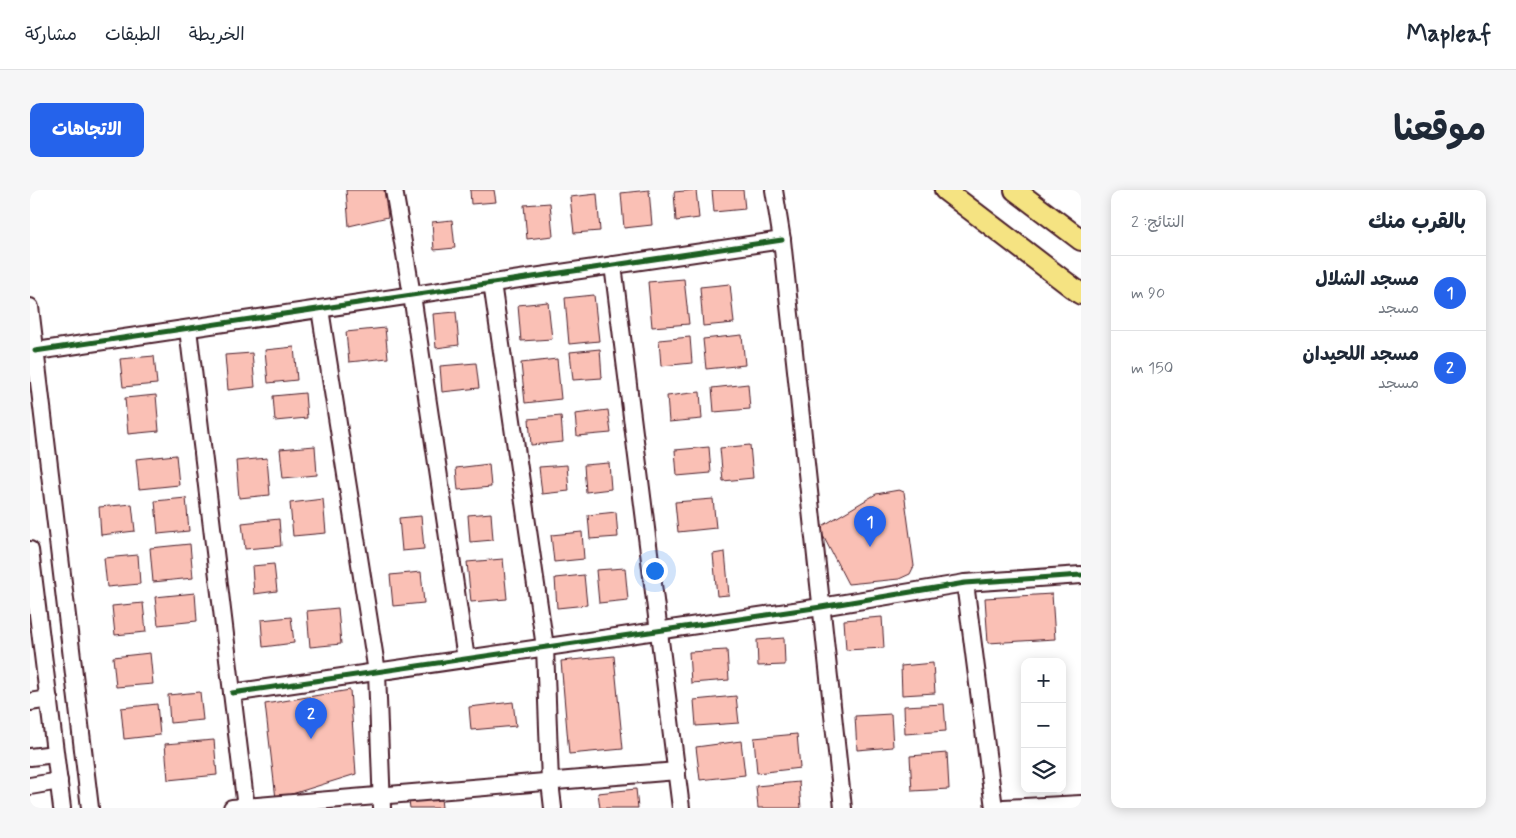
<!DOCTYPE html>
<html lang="ar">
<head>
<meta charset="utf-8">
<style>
  :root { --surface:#fff; --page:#f6f6f7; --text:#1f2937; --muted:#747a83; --line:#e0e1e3; --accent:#2563eb }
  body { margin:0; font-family:Mynerve,"Playpen Sans Arabic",sans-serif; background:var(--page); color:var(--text); direction:rtl }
  .controls { position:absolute; right:15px; bottom:15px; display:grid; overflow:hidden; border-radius:10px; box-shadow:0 2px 12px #0003 }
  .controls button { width:45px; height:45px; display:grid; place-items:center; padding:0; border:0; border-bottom:1px solid var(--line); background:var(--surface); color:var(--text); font:25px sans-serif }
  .you { position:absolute; left:624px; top:380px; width:18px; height:18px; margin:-12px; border:4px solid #fff; border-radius:50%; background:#1a73e8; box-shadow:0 0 0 8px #1a73e833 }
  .badge { display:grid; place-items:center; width:32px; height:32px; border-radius:50%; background:var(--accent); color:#fff; font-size:16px; font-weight:700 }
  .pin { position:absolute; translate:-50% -41px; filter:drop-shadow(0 1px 2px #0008) }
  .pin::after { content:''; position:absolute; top:26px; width:18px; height:15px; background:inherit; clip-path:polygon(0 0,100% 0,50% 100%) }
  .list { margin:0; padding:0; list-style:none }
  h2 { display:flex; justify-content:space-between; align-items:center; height:65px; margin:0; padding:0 20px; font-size:21px }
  h2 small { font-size:16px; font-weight:400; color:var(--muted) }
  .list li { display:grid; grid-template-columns:32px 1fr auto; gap:15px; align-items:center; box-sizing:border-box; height:75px; padding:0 20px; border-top:1px solid var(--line) }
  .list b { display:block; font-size:19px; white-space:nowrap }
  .list p { margin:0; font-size:16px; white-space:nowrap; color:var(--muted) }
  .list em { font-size:16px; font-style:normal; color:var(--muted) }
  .icon { flex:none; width:28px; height:28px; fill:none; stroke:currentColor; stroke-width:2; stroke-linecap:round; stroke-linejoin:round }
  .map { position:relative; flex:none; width:1051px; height:618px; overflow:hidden; direction:ltr; border-radius:10px }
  header { display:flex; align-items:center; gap:30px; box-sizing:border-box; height:70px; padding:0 25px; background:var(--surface); border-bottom:1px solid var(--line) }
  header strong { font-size:24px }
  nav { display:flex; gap:28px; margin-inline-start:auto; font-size:18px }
  .intro { display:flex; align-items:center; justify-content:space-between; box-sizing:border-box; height:120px; padding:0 30px }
  h1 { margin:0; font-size:35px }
  .button { padding:12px 22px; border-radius:10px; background:var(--accent); color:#fff; font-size:18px; font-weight:700 }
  main { display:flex; gap:30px; padding:0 30px }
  aside { flex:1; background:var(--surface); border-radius:10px; box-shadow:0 2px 12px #0003 }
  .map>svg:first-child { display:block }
  .building { fill:#fac0b5; stroke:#4a1f2b }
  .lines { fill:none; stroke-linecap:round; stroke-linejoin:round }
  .minor-casing { stroke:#4a1f2b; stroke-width:20 }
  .major-casing { stroke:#4a1f2b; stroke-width:24 }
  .minor { stroke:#fff; stroke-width:16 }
  .major { stroke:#f5e382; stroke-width:20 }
  .cycleway-casing { stroke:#fff; stroke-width:8 }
  .cycleway { stroke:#1b5e20; stroke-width:5 }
</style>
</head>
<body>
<header>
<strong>Mapleaf</strong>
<nav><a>الخريطة</a><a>الطبقات</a><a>مشاركة</a></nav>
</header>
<div class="intro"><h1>موقعنا</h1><a class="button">الاتجاهات</a></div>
<main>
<aside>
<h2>بالقرب منك<small>النتائج: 2</small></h2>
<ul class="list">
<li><span class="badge">1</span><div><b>مسجد الشلال</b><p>مسجد</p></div><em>90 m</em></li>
<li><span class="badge">2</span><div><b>مسجد اللحيدان</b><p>مسجد</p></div><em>150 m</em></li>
</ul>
</aside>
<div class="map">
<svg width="1051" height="618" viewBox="0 0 1051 618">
  <rect width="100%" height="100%" fill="#fff"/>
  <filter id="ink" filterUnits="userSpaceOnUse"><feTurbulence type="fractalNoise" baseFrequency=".02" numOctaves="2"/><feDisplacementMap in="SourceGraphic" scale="10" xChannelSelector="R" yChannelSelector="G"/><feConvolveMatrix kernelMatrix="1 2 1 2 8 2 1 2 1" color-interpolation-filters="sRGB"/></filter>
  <g filter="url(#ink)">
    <g class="building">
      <polygon points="316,0 354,0 358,27 319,36"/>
      <polygon points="440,0 464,0 466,12 441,14"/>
      <polygon points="619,0 622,35 594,38 591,3"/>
      <polygon points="666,0 669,28 646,31 644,2"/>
      <polygon points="682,0 713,0 715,19 684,22"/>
      <polygon points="567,4 570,41 544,43 540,7"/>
      <polygon points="520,13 523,46 497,49 494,15"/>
      <polygon points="422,30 425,58 404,60 402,32"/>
      <polygon points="654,89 659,134 622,137 618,92"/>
      <polygon points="700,94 704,133 673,136 670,97"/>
      <polygon points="564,105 569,151 539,154 535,108"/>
      <polygon points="518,112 522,149 491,151 488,115"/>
      <polygon points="426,122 429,155 406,158 403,124"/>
      <polygon points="355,138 358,168 319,172 316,142"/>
      <polygon points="712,145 715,175 676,179 673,149"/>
      <polygon points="660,147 662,173 631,176 629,150"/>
      <polygon points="264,157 267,190 238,193 235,160"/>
      <polygon points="570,159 572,188 543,190 540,162"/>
      <polygon points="222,163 225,197 198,200 195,165"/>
      <polygon points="124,166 127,194 93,197 90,169"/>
      <polygon points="527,169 531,209 495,213 491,173"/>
      <polygon points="446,173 449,198 412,202 410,176"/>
      <polygon points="718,194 720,219 684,222 682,198"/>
      <polygon points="670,202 672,229 639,232 637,206"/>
      <polygon points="275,203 277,228 245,231 243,206"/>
      <polygon points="126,205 129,241 98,244 95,208"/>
      <polygon points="578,220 581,243 547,246 545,224"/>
      <polygon points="531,226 533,252 501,255 499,229"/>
      <polygon points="720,255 723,288 693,291 690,258"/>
      <polygon points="285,256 287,285 253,288 250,259"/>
      <polygon points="679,257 681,283 647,286 645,260"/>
      <polygon points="146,265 149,295 109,299 106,269"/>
      <polygon points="237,268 240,305 209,308 206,271"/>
      <polygon points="579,273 581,299 556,302 554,275"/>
      <polygon points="459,274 461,297 428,300 426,278"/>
      <polygon points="537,275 539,301 512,304 509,277"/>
      <polygon points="869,300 874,302 884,376 880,384 869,389 818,394 789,338 846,304"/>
      <polygon points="156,308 159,341 128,344 125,311"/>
      <polygon points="293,309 296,343 263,346 260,313"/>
      <polygon points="683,309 686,338 648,342 645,312"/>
      <polygon points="102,314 105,341 71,345 69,317"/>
      <polygon points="586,322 588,347 560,349 558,325"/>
      <polygon points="461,323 463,350 440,352 438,325"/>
      <polygon points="391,326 394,359 372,361 369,328"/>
      <polygon points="249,329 251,356 215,359 212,333"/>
      <polygon points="552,342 554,369 524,372 521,345"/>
      <polygon points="160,354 163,388 123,392 120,358"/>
      <polygon points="695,362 699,405 687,406 683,364"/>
      <polygon points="108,365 110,394 77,397 74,368"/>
      <polygon points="473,369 477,409 441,412 437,372"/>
      <polygon points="244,374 247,401 224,404 222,376"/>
      <polygon points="595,378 598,410 569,413 566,380"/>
      <polygon points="391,382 394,413 363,416 360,385"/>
      <polygon points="554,385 557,415 527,418 525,388"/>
      <polygon points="165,403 167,431 128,435 125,407"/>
      <polygon points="1022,404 1025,449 958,453 955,408"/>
      <polygon points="113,413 116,442 85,445 82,416"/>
      <polygon points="308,418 311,454 280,457 277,421"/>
      <polygon points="261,427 264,453 233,457 231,430"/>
      <polygon points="852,427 854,458 816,460 814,430"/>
      <polygon points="754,448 755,475 728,476 727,450"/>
      <polygon points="697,460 699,490 661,493 659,462"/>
      <polygon points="120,463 123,494 86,497 83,467"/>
      <polygon points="584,466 593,559 539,564 531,471"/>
      <polygon points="903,473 905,503 872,505 871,476"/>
      <polygon points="320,500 326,584 246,609 235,514"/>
      <polygon points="170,502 173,530 140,533 138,505"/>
      <polygon points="706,506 709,533 666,536 664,510"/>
      <polygon points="483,512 486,536 441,540 439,517"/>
      <polygon points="127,514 130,545 94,549 91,518"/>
      <polygon points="914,514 916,541 875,544 874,516"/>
      <polygon points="861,524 863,557 827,560 825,526"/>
      <polygon points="767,544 770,578 727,583 724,548"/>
      <polygon points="184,550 187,585 138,590 135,554"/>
      <polygon points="711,551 715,585 670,590 666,557"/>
      <polygon points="917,563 919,599 882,601 880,566"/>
      <polygon points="769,592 771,618 728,618 726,596"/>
      <polygon points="606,599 608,618 570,618 568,603"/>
      <polygon points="411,608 412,618 380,618 379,611"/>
    </g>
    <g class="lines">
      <defs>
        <g id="minor">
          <polyline points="364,0 382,105 436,469"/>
          <polyline points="744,0 752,50 813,618"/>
          <polyline points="583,75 651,618"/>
          <polyline points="462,93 515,457 520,592 523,618"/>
          <polyline points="0,117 60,618"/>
          <polyline points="290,119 347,482 352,618"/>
          <polyline points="158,139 216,618"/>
          <polyline points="0,162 752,50"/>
          <polyline points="0,360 32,618"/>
          <polyline points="935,393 964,618"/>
          <polyline points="202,503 791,417 935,393 1051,385"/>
          <polyline points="0,512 19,509"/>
          <polyline points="0,567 25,564"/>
          <polyline points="0,596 29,591"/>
          <polyline points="202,618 647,581"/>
          <polyline points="974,618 1051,614"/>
        </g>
        <g id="major">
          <polyline points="915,0 1051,104"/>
          <polyline points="985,0 1051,50"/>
        </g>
      </defs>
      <use href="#minor" class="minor-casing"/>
      <use href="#major" class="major-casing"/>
      <use href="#minor" class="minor"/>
      <use href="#major" class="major"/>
      <defs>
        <g id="cycleway">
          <polyline points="5,161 752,50"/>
          <polyline points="202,503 791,417 935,393 1051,385"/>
        </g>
      </defs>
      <use href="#cycleway" class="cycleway-casing"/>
      <use href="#cycleway" class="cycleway"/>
    </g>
  </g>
</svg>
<div class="controls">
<button>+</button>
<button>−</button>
<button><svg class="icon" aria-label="layers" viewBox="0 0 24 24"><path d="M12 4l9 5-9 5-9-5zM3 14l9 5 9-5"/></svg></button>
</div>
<div class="you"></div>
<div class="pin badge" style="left:840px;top:357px">1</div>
<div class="pin badge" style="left:281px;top:549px">2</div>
</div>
</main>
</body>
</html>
